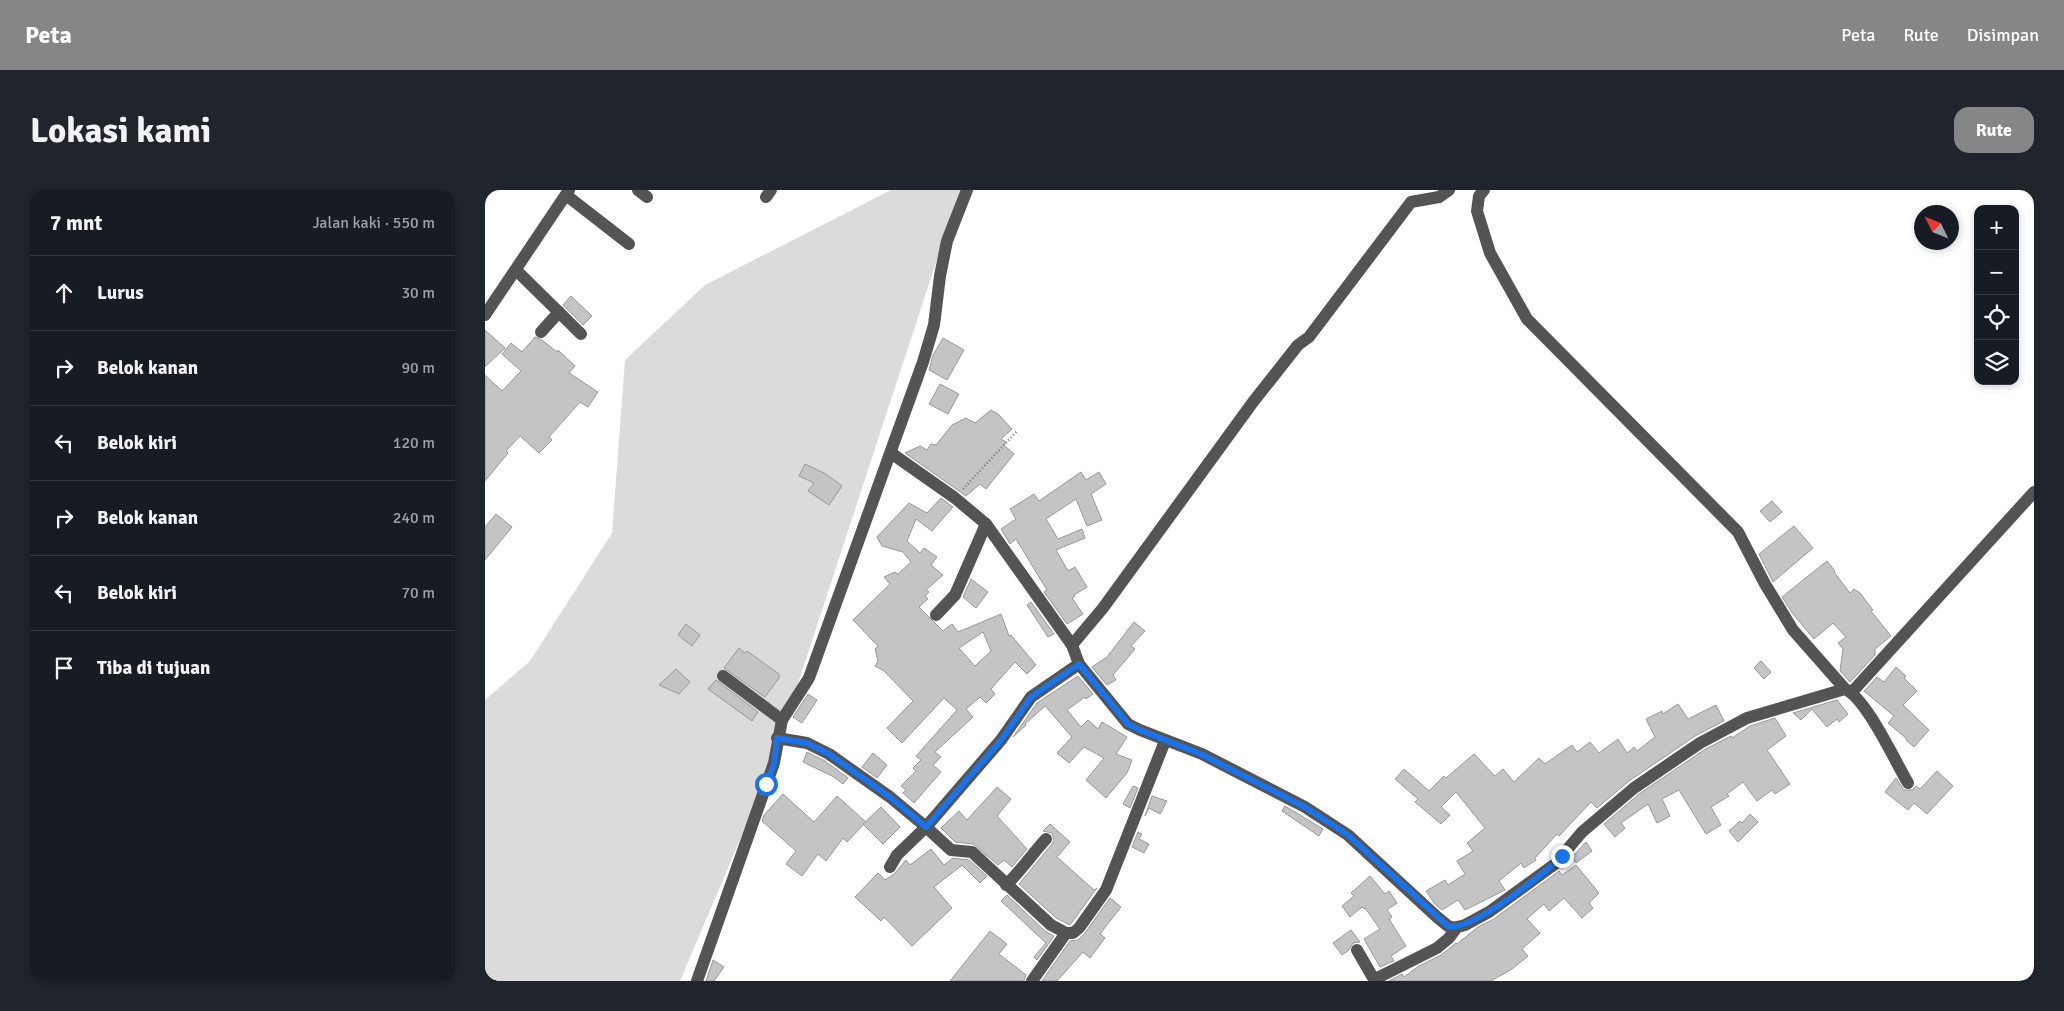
<!DOCTYPE html>
<html lang="id">
<head>
<meta charset="utf-8">
<style>
  :root { --surface:#171b24; --page:#20242c; --text:#f1f3f6; --muted:#9ea1a6; --line:#363941; --accent:#858687 }
  body { margin:0; font-family:Signika,sans-serif; background:var(--page); color:var(--text) }
  .controls { position:absolute; right:15px; top:15px; display:grid; overflow:hidden; border-radius:10px; box-shadow:0 2px 8px #0003 }
  .controls button { width:45px; height:45px; display:grid; place-items:center; padding:0; border:0; border-bottom:1px solid var(--line); background:var(--surface); color:var(--text); font:25px sans-serif }
  .compass { position:absolute; left:1429px; top:15px; width:45px; height:45px; border-radius:50%; background:var(--surface); box-shadow:0 2px 8px #0003; rotate:313deg }
  .stop { position:absolute; width:15px; height:15px; margin:-11px; border:4px solid #1a73e8; border-radius:50%; background:#fff }
  .stop.end { background:#1a73e8; border-color:#fff; box-shadow:0 1px 5px #0008 }
  .list { margin:0; padding:0; list-style:none }
  h2 { display:flex; justify-content:space-between; align-items:center; height:65px; margin:0; padding:0 20px; font-size:21px }
  h2 small { font-size:16px; font-weight:400; color:var(--muted) }
  .list li { display:grid; grid-template-columns:32px 1fr auto; gap:15px; align-items:center; box-sizing:border-box; height:75px; padding:0 20px; border-top:1px solid var(--line) }
  .list b { display:block; font-size:19px; white-space:nowrap }
  .list em { font-size:16px; font-style:normal; color:var(--muted) }
  .icon { flex:none; width:28px; height:28px; fill:none; stroke:currentColor; stroke-width:2; stroke-linecap:round; stroke-linejoin:round }
  .map { position:relative; flex:none; width:1549px; height:791px; overflow:hidden; border-radius:15px }
  header { display:flex; align-items:center; gap:30px; box-sizing:border-box; height:70px; padding:0 25px; background:var(--accent); color:#fff }
  header strong { font-size:24px }
  nav { display:flex; gap:28px; margin-inline-start:auto; font-size:18px }
  .intro { display:flex; align-items:center; justify-content:space-between; box-sizing:border-box; height:120px; padding:0 30px }
  h1 { margin:0; font-size:35px }
  .button { padding:12px 22px; border-radius:15px; background:var(--accent); color:#fff; font-size:18px; font-weight:700 }
  main { display:flex; gap:30px; padding:0 30px }
  aside { flex:1; background:var(--surface); border-radius:15px; box-shadow:0 2px 8px #0003 }
  .map>svg:first-child { display:block }
  .green { fill:#dbdbdb }
  .building { fill:#c4c4c4; stroke:#989898; fill-rule:evenodd }
  .lines { fill:none; stroke-linecap:round; stroke-linejoin:round }
  .path { stroke:#767676; stroke-width:2.5; stroke-dasharray:1 2.5; stroke-linecap:butt }
  .minor { stroke:#545454; stroke-width:12 }
  .route { stroke:#1a73e8; stroke-width:6 }
</style>
</head>
<body>
<header>
<strong>Peta</strong>
<nav><a>Peta</a><a>Rute</a><a>Disimpan</a></nav>
</header>
<div class="intro"><h1>Lokasi kami</h1><a class="button">Rute</a></div>
<main>
<aside>
<h2>7 mnt<small>Jalan kaki · 550 m</small></h2>
<ul class="list">
<li><svg class="icon" aria-label="ahead" viewBox="0 0 24 24"><path d="M12 20V5M6 11l6-6 6 6"/></svg><div><b>Lurus</b></div><em>30 m</em></li>
<li><svg class="icon" aria-label="right" viewBox="0 0 24 24"><path d="M7 20v-9h11M14 6l5 5-5 5"/></svg><div><b>Belok kanan</b></div><em>90 m</em></li>
<li><svg class="icon" aria-label="left" viewBox="0 0 24 24"><path d="M17 20v-9H6M10 6l-5 5 5 5"/></svg><div><b>Belok kiri</b></div><em>120 m</em></li>
<li><svg class="icon" aria-label="right" viewBox="0 0 24 24"><path d="M7 20v-9h11M14 6l5 5-5 5"/></svg><div><b>Belok kanan</b></div><em>240 m</em></li>
<li><svg class="icon" aria-label="left" viewBox="0 0 24 24"><path d="M17 20v-9H6M10 6l-5 5 5 5"/></svg><div><b>Belok kiri</b></div><em>70 m</em></li>
<li><svg class="icon" aria-label="arrive" viewBox="0 0 24 24"><path d="M6 21V4h12l-3 4 3 4H6"/></svg><div><b>Tiba di tujuan</b></div></li>
</ul>
</aside>
<div class="map">
<svg width="1549" height="791" viewBox="0 0 1549 791">
  <rect width="100%" height="100%" fill="#fff"/>
  <polygon class="green" points="406,0 478,0 460,45 285,579 195,791 0,791 0,510 45,471 127,343 140,170 220,95"/>
  <g class="building">
    <polygon points="86,106 107,126 98,135 78,115"/>
    <polygon points="0,140 20,158 0,177"/>
    <polygon points="50,147 57,150 72,162 73,160 90,176 84,183 113,202 103,217 95,212 64,247 67,250 54,263 35,246 21,261 23,263 0,291 0,185 17,201 36,181 17,164 26,153 37,162"/>
    <polygon points="458,148 479,160 462,190 444,180 448,165"/>
    <polygon points="455,194 474,204 463,224 444,214"/>
    <polygon points="506,220 513,224 527,239 516,249 521,252 519,255 529,264 501,299 495,294 481,306 420,263 435,256 442,260 446,254 451,255 467,235 481,228 490,233"/>
    <polygon points="320,274 341,284 357,296 344,315 323,301 329,293 314,286"/>
    <polygon points="596,282 601,290 614,282 621,294 606,304 617,330 602,336 591,309 561,329 573,349 597,339 600,348 571,360 583,381 590,377 602,397 589,405 590,406 587,408 598,424 582,434 559,402 562,400 531,349 525,354 516,339 531,329 525,319 549,304 554,311"/>
    <path d="M456 308 468 317 447 341 431 329 422 351 435 363 439 358 452 367 446 375 458 385 441 400 444 402 440 406 443 409 434 417 458 441 467 434 473 442 516 424 524 446 526 445 551 475 542 484 530 472 506 499 510 504 501 513 495 507 481 519 488 527 450 562 456 567 448 575 456 582 429 613 418 603 421 600 416 596 431 581 428 578 436 570 431 566 472 520 459 508 417 553 402 538 428 511 399 481 390 476 393 471 390 459 393 456 368 430 405 394 399 387 410 382 413 384 426 372 418 362 397 356 392 347 424 313 442 323ZM498 442 506 461 490 476 474 458Z"/>
    <polygon points="1287,311 1297,322 1285,332 1275,321"/>
    <polygon points="11,324 27,337 0,370 0,337"/>
    <polygon points="1309,336 1328,358 1288,392 1274,364"/>
    <polygon points="1342,371 1350,381 1349,382 1365,403 1369,399 1375,403 1388,420 1386,421 1406,446 1390,459 1390,465 1365,492 1355,481 1358,459 1353,453 1361,447 1348,433 1329,449 1308,424 1297,407"/>
    <polygon points="486,389 503,402 491,418 478,407"/>
    <polygon points="546,412 569,444 563,447 542,415"/>
    <polygon points="649,432 660,441 646,456 650,459 628,485 631,490 622,495 607,477 622,467"/>
    <polygon points="201,434 215,445 207,456 193,445"/>
    <polygon points="254,458 260,463 262,461 294,484 294,488 280,507 239,478"/>
    <polygon points="1276,471 1286,482 1279,489 1269,478"/>
    <polygon points="1411,477 1421,486 1419,488 1432,501 1418,515 1444,540 1429,557 1421,550 1422,549 1403,533 1409,526 1379,501 1392,487 1399,492"/>
    <polygon points="191,479 205,492 194,504 174,495"/>
    <polygon points="593,486 608,504 601,509 600,507 582,520 596,537 603,530 613,539 617,532 642,547 631,564 647,570 642,583 621,608 601,590 619,568 599,557 584,573 572,563 587,547 560,516 540,534 541,535 528,547 552,513"/>
    <polygon points="231,490 273,522 267,531 223,499"/>
    <polygon points="323,504 332,510 317,533 308,527"/>
    <polygon points="1352,510 1363,524 1354,532 1352,529 1342,537 1327,519 1316,530 1308,523"/>
    <polygon points="1193,514 1203,529 1231,515 1239,531 1210,546 1144,591 1112,618 1106,612 1074,646 1072,644 1050,668 1051,670 1039,678 1036,673 1014,691 1020,700 980,720 973,710 957,720 950,714 941,701 960,690 963,695 980,684 972,671 988,661 982,653 1000,638 971,602 956,617 965,625 956,634 930,612 933,609 910,589 919,579 944,601 959,586 961,588 989,564 1010,586 1018,579 1029,592 1054,568 1060,574 1087,555 1092,562 1105,552 1114,563 1133,549 1142,563 1149,557 1152,561 1170,547 1161,529 1177,521 1178,524"/>
    <polygon points="1290,528 1301,546 1282,560 1305,594 1290,604 1287,600 1272,611 1258,592 1242,604 1244,606 1226,617 1236,635 1221,644 1194,600 1177,609 1185,626 1172,633 1163,614 1136,633 1140,638 1130,647 1119,634 1154,604 1219,560 1246,546 1247,548 1265,536"/>
    <polygon points="322,562 340,571 363,588 358,594 349,587 318,572"/>
    <polygon points="388,563 402,575 392,588 377,577"/>
    <polygon points="1452,581 1468,596 1442,624 1429,613 1423,620 1400,602 1411,588 1419,600 1427,600 1431,596 1435,599"/>
    <polygon points="648,596 653,598 645,618 638,614"/>
    <polygon points="512,597 526,609 512,626 542,659 527,677 519,670 513,675 488,654 470,652 456,638 474,621 482,630"/>
    <polygon points="298,604 329,632 352,606 381,632 362,652 358,648 341,671 333,664 317,686 301,674 311,661 277,631 279,625"/>
    <polygon points="667,606 682,611 675,624 664,618 660,626"/>
    <polygon points="800,616 838,639 834,646 797,621"/>
    <polygon points="396,617 415,637 398,654 378,634"/>
    <polygon points="1265,624 1273,632 1253,652 1244,641 1255,631 1257,633"/>
    <polygon points="565,634 585,652 572,667 609,700 612,698 585,735 571,728 534,694 567,654 569,650 567,643 558,641"/>
    <polygon points="653,642 657,644 654,649 664,654 659,663 647,657"/>
    <polygon points="1101,652 1107,661 1091,673 1087,667"/>
    <polygon points="446,659 459,675 468,668 484,670 502,686 495,693 477,675 449,697 467,718 427,756 399,727 396,731 370,707 393,683 400,690 409,684 421,670 425,675"/>
    <polygon points="1091,675 1114,703 1104,713 1108,718 1097,728 1079,708 1064,721 1059,714 1042,729 1055,743 1037,759 1043,766 1027,779 1006,791 904,791 917,784 919,787 934,776 956,765 971,753 972,754 993,737 1009,729 1074,681 1077,685"/>
    <polygon points="885,686 900,704 904,701 912,713 902,720 907,727 904,729 921,756 906,766 909,771 895,777 879,749 895,739 880,718 879,719 877,717 865,727 857,716 869,706 866,703"/>
    <polygon points="522,705 560,741 569,746 552,770 549,767 561,753 516,711"/>
    <polygon points="625,708 636,717 615,744 620,748 605,768 598,762 572,791 557,791 585,751 593,750 600,743"/>
    <polygon points="866,740 875,752 868,753 864,760 857,765 848,753"/>
    <polygon points="505,741 522,754 514,764 541,785 539,791 465,791"/>
    <polygon points="228,770 239,777 229,791 221,791"/>
  </g>
  <g class="lines">
    <polyline class="path" points="478,299 532,241"/>
    <g class="minor">
      <polyline points="153,0 162,7"/>
      <path d="M999 0 994 6 992 21 1005 63 1042 129 1253 342 1280 394 1308 440 1360 499C1381 508 1410 571 1423 593"/>
      <polyline points="81,5 144,54"/>
      <polyline points="281,7 286,0"/>
      <polyline points="31,80 96,144"/>
      <polyline points="0,125 84,0"/>
      <polyline points="56,142 74,122"/>
      <polyline points="406,263 470,308 501,334 587,455 594,474 643,534 655,540 717,564 820,617 863,645 952,727 963,736 969,738 980,735 1004,722 1070,674 1097,642 1149,598 1215,553 1262,528 1360,499"/>
      <polyline points="451,425 470,405 501,334"/>
      <polyline points="587,455 618,418 768,212 813,155 824,147 926,12 954,7 964,0"/>
      <polyline points="238,486 297,530"/>
      <polyline points="1367,502 1549,302"/>
      <polyline points="292,548 322,553 344,564 405,607 441,637 516,550 546,507 594,474"/>
      <polyline points="405,677 412,665 441,637 466,660 487,662 566,735 581,743 588,743 594,738 621,700 680,551"/>
      <path d="M521 695C536 681 547 664 561 649"/>
      <polyline points="872,760 887,786 892,788 952,758 964,748 972,737"/>
      <polyline points="212,791 289,573 297,530 324,488 438,172 449,135 455,86 462,51 482,0"/>
      <polyline points="547,791 581,743"/>
    </g>
  </g>
  <g class="lines">
    <path class="route" d="M281 594 289 574 292 548 322 553 344 564 405 607 441 637 516 550 546 507 594 474 643 534 655 540 716 564 820 617 863 645 963 736C986 742 1060 683 1077 666"/>
  </g>
</svg>
<div class="controls">
<button>+</button>
<button>−</button>
<button><svg class="icon" aria-label="locate" viewBox="0 0 24 24"><circle cx="12" cy="12" r="6"/><path d="M12 2v4M12 18v4M2 12h4M18 12h4"/></svg></button>
<button><svg class="icon" aria-label="layers" viewBox="0 0 24 24"><path d="M12 4l9 5-9 5-9-5zM3 14l9 5 9-5"/></svg></button>
</div>
<svg class="compass" viewBox="-18 -18 36 36"><path d="M0-13l5 13h-10z" fill="#e53935"/><path d="M0 13l5-13h-10z" fill="#9ea1a6"/></svg>
<div class="stop" style="left:281px;top:594px"></div>
<div class="stop end" style="left:1077px;top:666px"></div>
</div>
</main>
</body>
</html>
